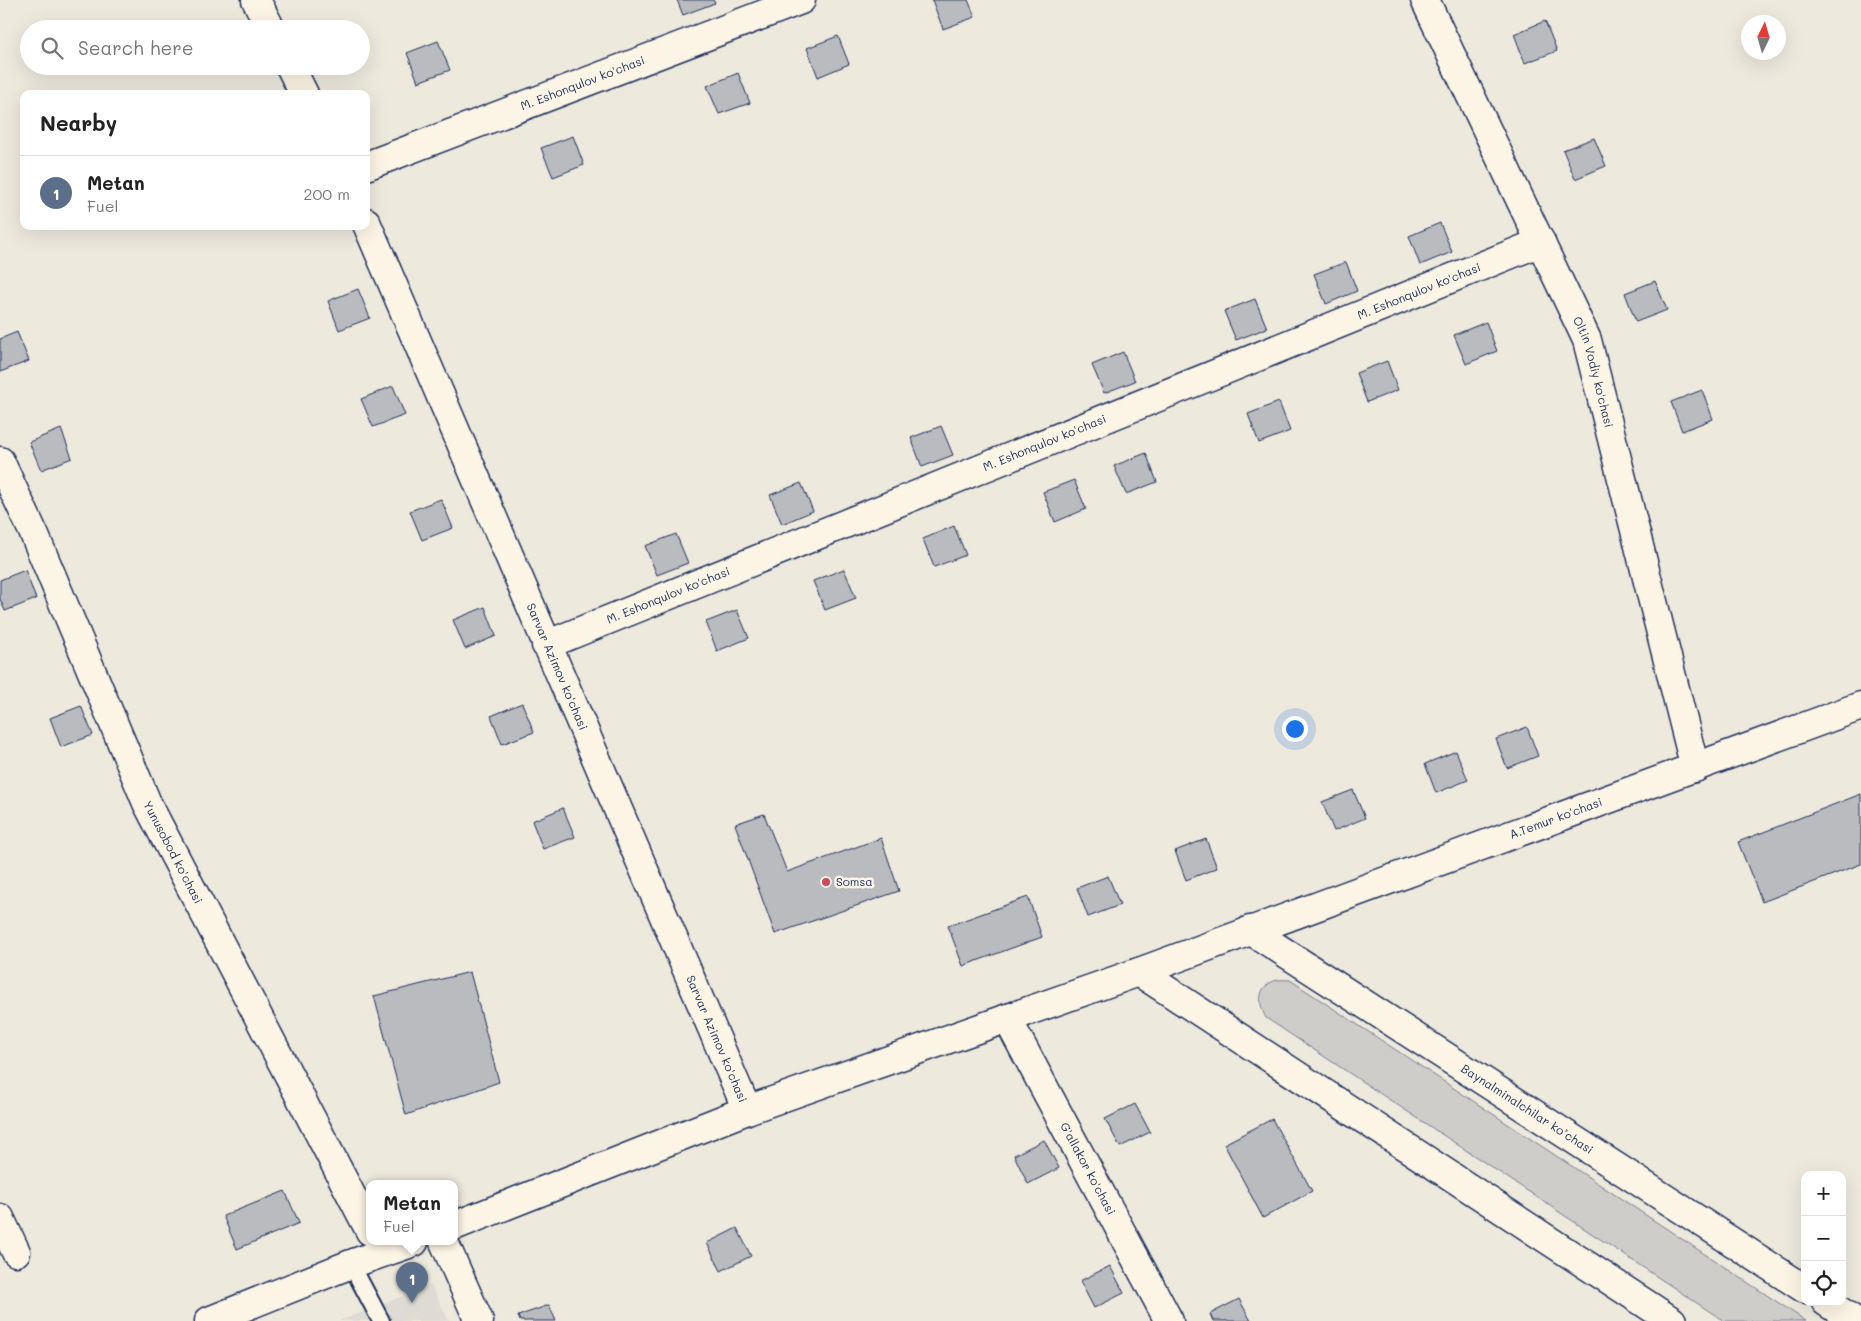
<!DOCTYPE html>
<html lang="en">
<head>
<meta charset="utf-8">
<style>
  :root { --surface:#fff; --page:#f6f6f6; --text:#222; --muted:#767676; --line:#e0e0e0; --accent:#d1495b }
  body { margin:0; font-family:Mali,sans-serif; background:var(--page); color:var(--text) }
  .controls { position:absolute; right:15px; bottom:15px; display:grid; overflow:hidden; border-radius:10px; box-shadow:0 5px 20px #0002 }
  .controls button { width:45px; height:45px; display:grid; place-items:center; padding:0; border:0; border-bottom:1px solid var(--line); background:var(--surface); color:var(--text); font:25px sans-serif }
  .compass { position:absolute; left:1741px; top:15px; width:45px; height:45px; border-radius:50%; background:var(--surface); box-shadow:0 5px 20px #0002; rotate:5deg }
  .you { position:absolute; left:1294px; top:728px; width:18px; height:18px; margin:-12px; border:4px solid #fff; border-radius:50%; background:#1a73e8; box-shadow:0 0 0 8px #1a73e833 }
  .badge { display:grid; place-items:center; width:32px; height:32px; border-radius:50%; background:var(--accent); color:#fff; font-size:16px; font-weight:700 }
  .pin { position:absolute; translate:-50% -41px; filter:drop-shadow(0 1px 2px #0008) }
  .pin::after { content:''; position:absolute; top:26px; width:18px; height:15px; background:inherit; clip-path:polygon(0 0,100% 0,50% 100%) }
  .popup { position:absolute; left:366px; top:1180px; width:92px; height:65px; box-sizing:border-box; display:grid; place-content:center; border-radius:10px; background:var(--surface); filter:drop-shadow(0 1px 4px #0005); font-size:16px; white-space:nowrap; color:var(--muted) }
  .popup b { font-size:19px; color:var(--text) }
  .popup::after { content:''; position:absolute; left:50%; top:100%; margin-left:-10px; border:10px solid transparent; border-top-color:var(--surface) }
  .list { margin:0; padding:0; list-style:none }
  h2 { display:flex; justify-content:space-between; align-items:center; height:65px; margin:0; padding:0 20px; font-size:21px }
  h2 small { font-size:16px; font-weight:400; color:var(--muted) }
  .list li { display:grid; grid-template-columns:32px 1fr auto; gap:15px; align-items:center; box-sizing:border-box; height:75px; padding:0 20px; border-top:1px solid var(--line) }
  .list b { display:block; font-size:19px; white-space:nowrap }
  .list p { margin:0; font-size:16px; white-space:nowrap; color:var(--muted) }
  .list em { font-size:16px; font-style:normal; color:var(--muted) }
  .icon { flex:none; width:28px; height:28px; fill:none; stroke:currentColor; stroke-width:2; stroke-linecap:round; stroke-linejoin:round }
  .map { position:relative; flex:none; width:1861px; height:1321px; overflow:hidden }
  .search { position:absolute; background:var(--surface); box-shadow:0 5px 20px #0002; left:20px; top:20px; width:350px; height:55px; display:flex; align-items:center; gap:12px; box-sizing:border-box; padding:0 18px; border-radius:28px; color:var(--muted); font-size:19px }
  .panel { position:absolute; background:var(--surface); box-shadow:0 5px 20px #0002; left:20px; top:90px; width:350px; height:140px; border-radius:10px }
  .map>svg:first-child { display:block }
  .built { fill:#dedbd4 }
  .green { fill:#cfcdca; stroke:#757e94 }
  .building { fill:#babbbe; stroke:#1b2f5e }
  .lines { fill:none; stroke-linecap:round; stroke-linejoin:round }
  .service-casing { stroke:#1b2f5e; stroke-width:20 }
  .minor-casing { stroke:#1b2f5e; stroke-width:31 }
  .secondary-casing { stroke:#1b2f5e; stroke-width:31 }
  .service { stroke:#fcf5e5; stroke-width:16 }
  .minor { stroke:#fcf5e5; stroke-width:28 }
  .secondary { stroke:#fcf5e5; stroke-width:28 }
  .poi-dot { fill:#d1495b; stroke:#fcf5e5; stroke-width:2 }
  .labels { text-anchor:middle; stroke-width:5; stroke-linejoin:round; paint-order:stroke }
  .street-label { font-size:12px; fill:#1b2f5e; stroke:#fcf5e5 }
  .poi-label { font-size:12px; fill:#1b2f5e; stroke:#fcf5e5; text-anchor:start }
</style>
</head>
<body>
<div class="map">
<svg width="1861" height="1321" viewBox="0 0 1861 1321">
  <rect width="100%" height="100%" fill="#eee9dd"/>
  <filter id="ink" filterUnits="userSpaceOnUse"><feTurbulence type="fractalNoise" baseFrequency=".02" numOctaves="2"/><feDisplacementMap in="SourceGraphic" scale="10" xChannelSelector="R" yChannelSelector="G"/><feConvolveMatrix kernelMatrix="1 2 1 2 8 2 1 2 1" color-interpolation-filters="sRGB"/></filter>
  <g filter="url(#ink)">
    <polygon class="built" points="431,1285 449,1321 339,1321"/>
    <path class="green" d="M1290 980 1806 1321H1724L1266 1018C1259 1005 1256 988 1274 981 1278 979 1285 980 1290 980Z"/>
    <g class="building">
      <polygon points="677,0 713,0 715,3 683,15"/>
      <polygon points="932,0 968,0 975,17 943,29"/>
      <polygon points="233,20 242,29 224,29"/>
      <polygon points="1545,21 1557,51 1525,63 1514,34"/>
      <polygon points="838,36 849,64 818,77 807,48"/>
      <polygon points="438,41 450,70 418,82 407,53"/>
      <polygon points="738,73 750,103 719,114 707,86"/>
      <polygon points="573,136 584,165 553,177 541,148"/>
      <polygon points="1594,138 1606,166 1575,179 1563,150"/>
      <polygon points="1440,223 1452,252 1420,265 1409,236"/>
      <polygon points="1346,262 1357,291 1326,304 1314,274"/>
      <polygon points="1655,281 1667,310 1636,322 1625,293"/>
      <polygon points="358,289 370,318 339,330 328,301"/>
      <polygon points="1255,299 1267,328 1236,340 1224,311"/>
      <polygon points="1486,322 1497,351 1466,364 1454,335"/>
      <polygon points="17,332 29,361 0,372 0,339"/>
      <polygon points="1123,352 1135,381 1104,393 1092,365"/>
      <polygon points="1387,361 1398,390 1367,402 1356,373"/>
      <polygon points="393,386 405,415 373,427 361,399"/>
      <polygon points="1702,390 1713,419 1682,431 1671,402"/>
      <polygon points="1279,402 1290,431 1259,443 1248,414"/>
      <polygon points="941,426 953,455 922,467 911,438"/>
      <polygon points="61,429 72,458 41,470 29,442"/>
      <polygon points="1146,453 1157,482 1126,494 1114,466"/>
      <polygon points="1074,480 1086,509 1055,522 1043,492"/>
      <polygon points="801,483 813,511 782,524 770,495"/>
      <polygon points="441,499 453,528 422,540 410,511"/>
      <polygon points="954,526 966,555 934,567 923,539"/>
      <polygon points="676,534 688,563 657,575 645,546"/>
      <polygon points="844,569 856,598 825,610 813,581"/>
      <polygon points="25,570 36,599 5,611 0,599 0,580"/>
      <polygon points="485,607 496,636 465,649 453,620"/>
      <polygon points="737,610 749,638 717,651 706,622"/>
      <polygon points="522,703 534,732 502,744 491,716"/>
      <polygon points="81,706 93,735 61,747 50,718"/>
      <polygon points="1527,727 1538,756 1507,768 1496,739"/>
      <polygon points="1456,751 1468,780 1436,793 1425,764"/>
      <polygon points="1353,790 1365,818 1334,831 1322,802"/>
      <polygon points="1861,794 1861,864 1762,902 1738,842"/>
      <polygon points="563,808 575,837 543,849 532,821"/>
      <polygon points="764,814 787,872 881,838 899,891 775,934 735,824"/>
      <polygon points="1206,839 1217,868 1186,880 1175,851"/>
      <polygon points="1108,876 1120,905 1088,917 1077,888"/>
      <polygon points="1028,897 1042,937 963,966 948,926"/>
      <polygon points="470,972 499,1082 406,1115 374,996"/>
      <polygon points="1135,1104 1150,1132 1120,1147 1105,1119"/>
      <polygon points="1272,1119 1312,1191 1263,1218 1224,1144"/>
      <polygon points="1044,1140 1059,1168 1028,1184 1014,1155"/>
      <polygon points="285,1191 299,1223 237,1249 223,1216"/>
      <polygon points="737,1228 751,1256 721,1271 707,1243"/>
      <polygon points="1110,1266 1124,1293 1094,1308 1080,1281"/>
      <polygon points="1239,1299 1251,1321 1213,1321 1210,1314"/>
      <polygon points="549,1305 556,1321 520,1321 518,1316"/>
    </g>
    <g class="lines">
      <defs>
        <polyline id="service" points="351,1264 381,1321"/>
        <g id="minor">
          <polyline points="256,0 271,29"/>
          <path id="s1" d="M1425 0 1587 340 1695 768"/>
          <polyline points="290,66 304,94"/>
          <path id="s2" d="M366 166 801 0"/>
          <path id="s3" d="M366 222 747 1110"/>
          <path id="s4" d="M0 461 35 536 147 803 370 1231"/>
          <path id="s5" d="M546 645 1541 242"/>
          <path id="s6" d="M1007 1018 1169 1321"/>
          <polyline points="0,1218 16,1252"/>
          <polyline points="444,1242 479,1321"/>
        </g>
        <g id="secondary">
          <path id="s7" d="M1250 930 1805 1289"/>
          <polyline points="1139,972 1672,1321"/>
          <path id="s8" d="M454 1226 747 1110 1139 972 1861 706"/>
          <polyline points="1826,1302 1855,1321"/>
          <polyline points="209,1321 351,1264 414,1242"/>
        </g>
      </defs>
      <use href="#service" class="service-casing"/>
      <use href="#minor" class="minor-casing"/>
      <use href="#secondary" class="secondary-casing"/>
      <use href="#service" class="service"/>
      <use href="#minor" class="minor"/>
      <use href="#secondary" class="secondary"/>
    </g>
  </g>
  <circle class="poi-dot" cx="826" cy="882" r="5"/>
  <g class="labels">
    <g class="street-label">
      <text dy="4" stroke="none"><textPath href="#s2" startOffset="232">M. Eshonqulov ko'chasi</textPath></text>
      <text dy="4" stroke="none"><textPath href="#s5" startOffset="942">M. Eshonqulov ko'chasi</textPath></text>
      <text dy="4" stroke="none"><textPath href="#s1" startOffset="409">Oltin Vodiy ko'chasi</textPath></text>
      <text dy="4" stroke="none"><textPath href="#s5" startOffset="538">M. Eshonqulov ko'chasi</textPath></text>
      <text dy="4" stroke="none"><textPath href="#s5" startOffset="132">M. Eshonqulov ko'chasi</textPath></text>
      <text dy="4" stroke="none"><textPath href="#s3" startOffset="484">Sarvar Azimov ko'chasi</textPath></text>
      <text dy="4" stroke="none"><textPath href="#s8" startOffset="1175">A.Temur ko'chasi</textPath></text>
      <text dy="4" stroke="none"><textPath href="#s4" startOffset="428">Yunusobod ko'chasi</textPath></text>
      <text dy="4" stroke="none"><textPath href="#s3" startOffset="889">Sarvar Azimov ko'chasi</textPath></text>
      <text dy="4" stroke="none"><textPath href="#s7" startOffset="330">Baynalminalchilar ko’chasi</textPath></text>
      <text dy="4" stroke="none"><textPath href="#s6" startOffset="171">G'allakor ko'chasi</textPath></text>
    </g>
    <g class="poi-label">
      <text x="836" y="886">Somsa</text>
    </g>
  </g>
</svg>
<div class="controls">
<button>+</button>
<button>−</button>
<button><svg class="icon" aria-label="locate" viewBox="0 0 24 24"><circle cx="12" cy="12" r="6"/><path d="M12 2v4M12 18v4M2 12h4M18 12h4"/></svg></button>
</div>
<svg class="compass" viewBox="-18 -18 36 36"><path d="M0-13l5 13h-10z" fill="#e53935"/><path d="M0 13l5-13h-10z" fill="#767676"/></svg>
<div class="you"></div>
<div class="pin badge" style="left:412px;top:1303px;background:#5c6f8a">1</div>
<div class="popup"><b>Metan</b>Fuel</div>
<div class="search"><svg class="icon" aria-label="search" viewBox="0 0 24 24"><circle cx="10" cy="10" r="6"/><path d="M15 15l6 6"/></svg>Search here</div>
<section class="panel">
<h2>Nearby<small></small></h2>
<ul class="list">
<li><span class="badge" style="background:#5c6f8a">1</span><div><b>Metan</b><p>Fuel</p></div><em>200 m</em></li>
</ul>
</section>
</div>
</body>
</html>
